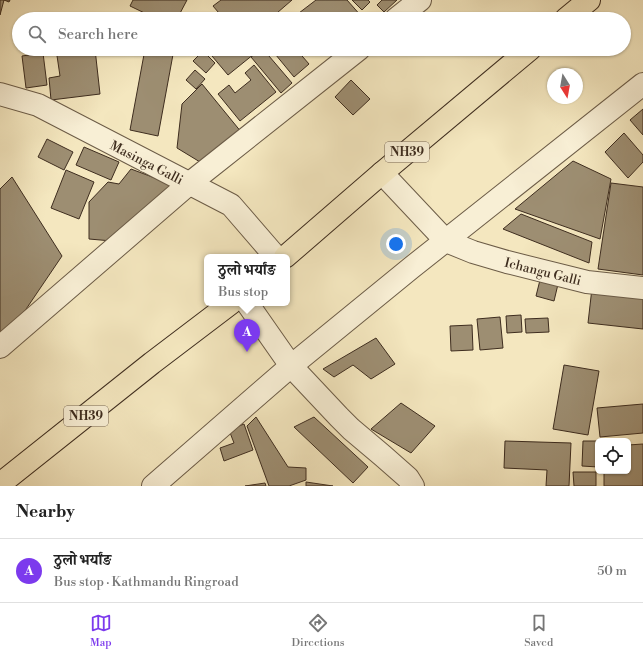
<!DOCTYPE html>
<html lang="en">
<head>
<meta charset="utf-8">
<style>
  :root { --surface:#fff; --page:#f6f6f6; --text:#222; --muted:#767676; --line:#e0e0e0; --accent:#7c3aed }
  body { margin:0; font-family:"Libre Bodoni","Noto Serif Devanagari",serif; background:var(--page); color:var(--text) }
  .controls { position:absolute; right:12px; bottom:12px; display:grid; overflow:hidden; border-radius:6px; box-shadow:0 1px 3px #0004 }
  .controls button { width:36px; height:36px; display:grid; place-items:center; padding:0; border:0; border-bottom:1px solid var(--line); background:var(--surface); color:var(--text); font:20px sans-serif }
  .compass { position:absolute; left:547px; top:68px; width:36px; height:36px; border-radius:50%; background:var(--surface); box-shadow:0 1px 3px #0004; rotate:169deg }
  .you { position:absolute; left:396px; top:244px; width:14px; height:14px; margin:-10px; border:3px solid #fff; border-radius:50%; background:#1a73e8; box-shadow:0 0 0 6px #1a73e833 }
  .badge { display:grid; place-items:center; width:26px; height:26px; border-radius:50%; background:var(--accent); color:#fff; font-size:13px; font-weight:700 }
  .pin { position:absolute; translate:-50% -33px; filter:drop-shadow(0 1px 2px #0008) }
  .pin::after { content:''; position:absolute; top:21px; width:14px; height:12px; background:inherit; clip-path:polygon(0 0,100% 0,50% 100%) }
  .popup { position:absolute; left:204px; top:254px; width:86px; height:52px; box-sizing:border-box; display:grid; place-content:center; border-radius:6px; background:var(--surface); filter:drop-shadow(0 1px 3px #0005); font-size:13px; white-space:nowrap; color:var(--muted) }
  .popup b { font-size:15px; color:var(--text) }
  .popup::after { content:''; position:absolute; left:50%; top:100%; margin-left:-8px; border:8px solid transparent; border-top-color:var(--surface) }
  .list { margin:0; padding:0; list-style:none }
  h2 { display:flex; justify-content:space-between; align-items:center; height:52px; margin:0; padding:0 16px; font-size:17px }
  h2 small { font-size:13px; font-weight:400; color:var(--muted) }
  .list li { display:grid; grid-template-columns:26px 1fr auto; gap:12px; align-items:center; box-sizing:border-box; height:64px; padding:0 16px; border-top:1px solid var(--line) }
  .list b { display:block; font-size:15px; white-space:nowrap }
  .list p { margin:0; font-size:13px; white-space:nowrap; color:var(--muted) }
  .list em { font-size:13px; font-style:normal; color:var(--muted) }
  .icon { flex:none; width:22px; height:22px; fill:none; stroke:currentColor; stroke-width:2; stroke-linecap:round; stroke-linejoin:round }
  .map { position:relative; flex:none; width:643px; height:486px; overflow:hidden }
  .search { position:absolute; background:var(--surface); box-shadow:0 1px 3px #0004; left:12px; right:12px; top:12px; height:44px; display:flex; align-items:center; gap:10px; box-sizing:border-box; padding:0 14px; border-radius:22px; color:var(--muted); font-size:15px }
  .sheet { height:116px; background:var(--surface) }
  nav { display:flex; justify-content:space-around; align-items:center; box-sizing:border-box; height:56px; border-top:1px solid var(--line); background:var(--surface); font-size:11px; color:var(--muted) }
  nav a { display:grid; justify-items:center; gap:2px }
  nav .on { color:var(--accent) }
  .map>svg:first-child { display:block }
  .building { fill:#9d8e72; stroke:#3e2d1f }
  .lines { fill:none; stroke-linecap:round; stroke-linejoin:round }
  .minor-casing { stroke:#6c5c47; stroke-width:24 }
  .highway-casing { stroke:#3e2d1f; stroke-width:24 }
  .minor { stroke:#f8efd5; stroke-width:22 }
  .highway { stroke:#f4e7bf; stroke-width:22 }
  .labels { text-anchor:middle; stroke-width:3; stroke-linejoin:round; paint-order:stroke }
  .shield { fill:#f8efd5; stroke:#766756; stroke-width:1 }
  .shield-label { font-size:12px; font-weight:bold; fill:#3e2d1f }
  .street-label { font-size:13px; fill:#3e2d1f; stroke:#f8efd5 }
</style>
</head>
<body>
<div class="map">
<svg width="643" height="486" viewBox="0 0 643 486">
  <rect width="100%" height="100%" fill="#f4e7bf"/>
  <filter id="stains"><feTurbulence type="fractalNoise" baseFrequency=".005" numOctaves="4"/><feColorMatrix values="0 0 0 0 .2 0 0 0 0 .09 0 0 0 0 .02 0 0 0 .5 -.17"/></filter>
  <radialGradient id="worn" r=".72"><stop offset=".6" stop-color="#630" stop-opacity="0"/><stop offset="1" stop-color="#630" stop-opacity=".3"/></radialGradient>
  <g class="building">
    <polygon points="0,0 10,0 9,2 4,0 0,15"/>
    <polygon points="133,0 187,0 177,19 157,19 130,6"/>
    <polygon points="221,0 292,0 270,19 250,19 245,13 238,19 224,19 213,6"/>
    <polygon points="316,0 347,0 362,17 360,19 304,19 299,13"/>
    <polygon points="352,0 368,0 370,2 362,10"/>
    <polygon points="382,0 397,0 384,12 377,5"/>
    <polygon points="298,15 302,19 293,19"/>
    <polygon points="56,49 95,49 100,94 51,100 49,78 60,76"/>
    <polygon points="114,49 130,49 128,54"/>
    <polygon points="145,49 174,49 158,136 130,130"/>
    <polygon points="221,49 249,49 254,54 228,75 212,56"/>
    <polygon points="262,49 263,49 292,83 281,93 251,57"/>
    <polygon points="271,49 296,49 309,64 294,77"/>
    <polygon points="203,51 215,63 206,73 193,61"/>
    <polygon points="43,53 47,85 26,88 22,56"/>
    <polygon points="254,65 276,92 240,121 218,94 229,85 235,93 251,80 245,73"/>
    <polygon points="195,70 205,79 196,89 186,80"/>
    <polygon points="351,80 370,99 353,115 335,97"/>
    <polygon points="202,84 242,133 205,165 177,148 182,104"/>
    <polygon points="643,109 643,135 630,120"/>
    <polygon points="624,133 643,155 643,162 628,178 605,152"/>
    <polygon points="47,139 73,152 64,170 38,157"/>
    <polygon points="84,147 119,162 111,180 76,165"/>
    <polygon points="573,161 611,179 600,239 515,209"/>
    <polygon points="131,169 179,187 112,241 89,239 89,202 108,182 119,184"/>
    <polygon points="66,170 94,182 79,219 51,208"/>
    <polygon points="12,177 62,256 18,321 0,344 0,189"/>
    <polygon points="611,183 643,187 643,275 598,269"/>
    <polygon points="521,214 592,242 589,263 503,229"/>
    <polygon points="541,276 559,280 554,301 536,296"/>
    <polygon points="592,288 643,293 643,329 588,323"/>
    <polygon points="521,315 522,332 507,333 506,316"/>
    <polygon points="500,317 503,348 480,350 477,319"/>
    <polygon points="548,318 549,332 526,333 525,319"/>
    <polygon points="472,325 473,350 451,351 450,326"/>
    <polygon points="376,338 395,364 371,379 353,365 334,377 323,369"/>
    <polygon points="564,365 599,371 588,435 553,429"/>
    <polygon points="401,403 435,426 411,453 371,429"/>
    <polygon points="643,404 643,433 600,437 597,408"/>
    <polygon points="256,417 288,467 306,468 306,480 289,486 269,486 247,426"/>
    <polygon points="314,417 368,467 353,483 294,427"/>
    <polygon points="244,424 253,450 224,461 220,448 234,443 229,430"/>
    <polygon points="505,441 571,443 569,486 546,486 547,470 504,468"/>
    <polygon points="583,441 598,441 598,467 582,466"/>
    <polygon points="643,444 643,486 604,486 604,471 628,471 628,445"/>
    <polygon points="573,472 596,472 596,486 574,486"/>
    <polygon points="306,482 333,486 306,486"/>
    <polygon points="265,483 266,486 245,486"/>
  </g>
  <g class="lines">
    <defs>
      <g id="minor">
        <polyline points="396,19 420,0"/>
        <polyline points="0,94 38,105 231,205 276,257"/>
        <polyline points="382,173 446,241 473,252 507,262 587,282 643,288"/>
        <polyline points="247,303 291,366 339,417 351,429 383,456 408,478 413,486"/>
        <polyline points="0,347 190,183 359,49"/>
        <polyline points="153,486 291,366 411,268 643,84"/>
      </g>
      <g id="highway">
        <polyline points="566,19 589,0"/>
        <polyline points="285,257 382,173 530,49"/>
        <polyline points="0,484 152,363 231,303"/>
      </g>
    </defs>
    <use href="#minor" class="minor-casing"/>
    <use href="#highway" class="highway-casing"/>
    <use href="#minor" class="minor"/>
    <use href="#highway" class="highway"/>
  </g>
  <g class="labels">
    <g class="shield">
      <rect x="385" y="142" width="44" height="20" rx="3"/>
      <rect x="64" y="406" width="44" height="20" rx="3"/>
    </g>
    <g class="shield-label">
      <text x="407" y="156">NH39</text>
      <text x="86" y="420">NH39</text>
    </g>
    <g class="street-label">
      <text transform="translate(147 162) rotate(27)" y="5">Masinga Galli</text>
      <text transform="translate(543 271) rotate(14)" y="5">Ichangu Galli</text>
    </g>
  </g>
  <rect width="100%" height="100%" filter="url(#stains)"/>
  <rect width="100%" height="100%" fill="url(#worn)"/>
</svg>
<div class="controls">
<button><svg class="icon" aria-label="locate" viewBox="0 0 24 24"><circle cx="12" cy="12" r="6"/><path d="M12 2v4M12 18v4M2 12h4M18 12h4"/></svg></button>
</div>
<svg class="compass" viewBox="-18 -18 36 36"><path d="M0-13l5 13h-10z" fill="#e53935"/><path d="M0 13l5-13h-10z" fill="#767676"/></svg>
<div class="you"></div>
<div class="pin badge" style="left:247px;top:352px">A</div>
<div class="popup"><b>ठुलो भर्यांङ</b>Bus stop</div>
<div class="search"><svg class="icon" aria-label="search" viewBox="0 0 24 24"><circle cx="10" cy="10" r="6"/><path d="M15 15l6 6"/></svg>Search here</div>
</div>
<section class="sheet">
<h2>Nearby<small></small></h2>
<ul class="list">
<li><span class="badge">A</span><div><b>ठुलो भर्यांङ</b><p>Bus stop · Kathmandu Ringroad</p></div><em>50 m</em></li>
</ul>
</section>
<nav>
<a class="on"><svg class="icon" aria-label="map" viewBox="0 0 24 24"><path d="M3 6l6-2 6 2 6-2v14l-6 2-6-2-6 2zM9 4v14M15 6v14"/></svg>Map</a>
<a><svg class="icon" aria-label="directions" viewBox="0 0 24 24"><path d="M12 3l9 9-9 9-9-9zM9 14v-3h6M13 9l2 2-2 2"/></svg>Directions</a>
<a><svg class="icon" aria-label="saved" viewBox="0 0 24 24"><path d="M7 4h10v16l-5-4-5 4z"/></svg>Saved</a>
</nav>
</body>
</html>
